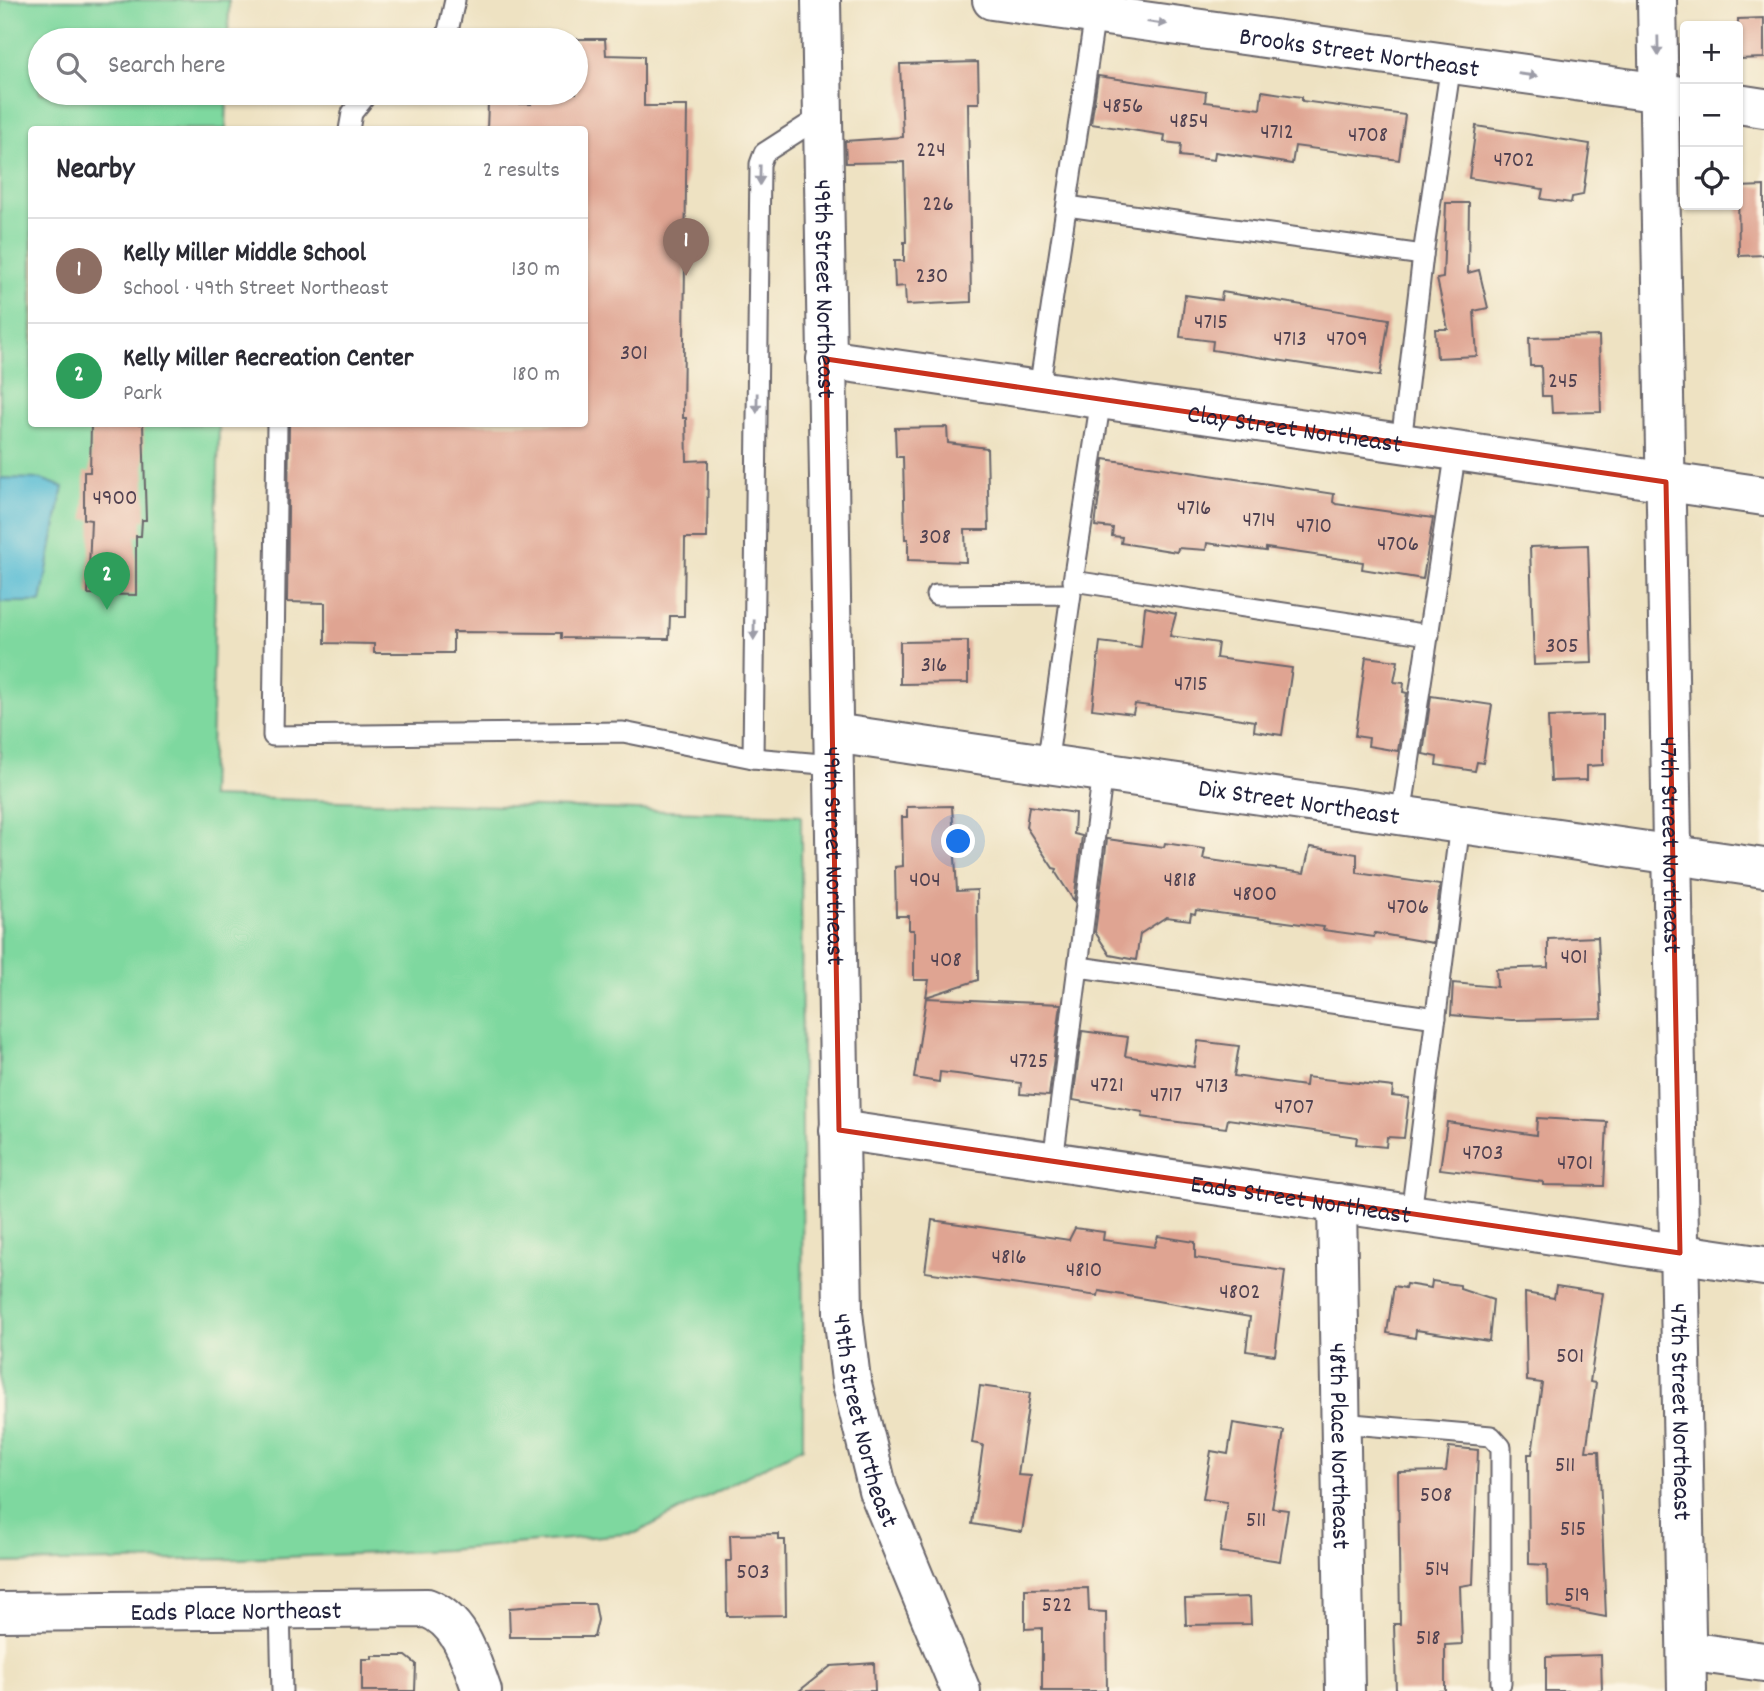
<!DOCTYPE html>
<html lang="en">
<head>
<meta charset="utf-8">
<style>
  :root { --surface:#fff; --page:#f2f2f3; --text:#2b2b33; --muted:#7c7c81; --line:#e1e1e2; --accent:#c8321e }
  body { margin:0; font-family:Dekko,sans-serif; background:var(--page); color:var(--text) }
  .controls { position:absolute; right:21px; top:21px; display:grid; overflow:hidden; border-radius:7px; box-shadow:0 2px 5px #0004 }
  .controls button { width:63px; height:63px; display:grid; place-items:center; padding:0; border:0; border-bottom:2px solid var(--line); background:var(--surface); color:var(--text); font:35px sans-serif }
  .you { position:absolute; left:959px; top:842px; width:24px; height:24px; margin:-18px; border:5px solid #fff; border-radius:50%; background:#1a73e8; box-shadow:0 0 0 10px #1a73e833 }
  .badge { display:grid; place-items:center; width:46px; height:46px; border-radius:50%; background:var(--accent); color:#fff; font-size:23px; font-weight:700 }
  .pin { position:absolute; translate:-50% -58px; filter:drop-shadow(0 2px 4px #0008) }
  .pin::after { content:''; position:absolute; top:37px; width:24px; height:21px; background:inherit; clip-path:polygon(0 0,100% 0,50% 100%) }
  .list { margin:0; padding:0; list-style:none }
  h2 { display:flex; justify-content:space-between; align-items:center; height:91px; margin:0; padding:0 28px; font-size:30px }
  h2 small { font-size:23px; font-weight:400; color:var(--muted) }
  .list li { display:grid; grid-template-columns:46px 1fr auto; gap:21px; align-items:center; box-sizing:border-box; height:105px; padding:0 28px; border-top:2px solid var(--line) }
  .list b { display:block; font-size:26px; white-space:nowrap }
  .list p { margin:0; font-size:23px; white-space:nowrap; color:var(--muted) }
  .list em { font-size:23px; font-style:normal; color:var(--muted) }
  .icon { flex:none; width:38px; height:38px; fill:none; stroke:currentColor; stroke-width:2; stroke-linecap:round; stroke-linejoin:round }
  .map { position:relative; flex:none; width:1764px; height:1691px; overflow:hidden }
  .search { position:absolute; background:var(--surface); box-shadow:0 2px 5px #0004; left:28px; top:28px; width:560px; height:77px; display:flex; align-items:center; gap:18px; box-sizing:border-box; padding:0 24px; border-radius:38px; color:var(--muted); font-size:26px }
  .panel { position:absolute; background:var(--surface); box-shadow:0 2px 5px #0004; left:28px; top:126px; width:560px; height:301px; border-radius:7px }
  .map>svg:first-child { display:block }
  .green { fill:#7ed89f; stroke:#507d6d; stroke-width:2 }
  .water { fill:#56bcd4; stroke:#3c6f88; stroke-width:2 }
  .building { fill:#dfa492 }
  .lines { fill:none; stroke-linecap:round; stroke-linejoin:round }
  .service-casing { stroke:#69656a; stroke-width:23 }
  .minor-casing { stroke:#69656a; stroke-width:42 }
  .tertiary-casing { stroke:#69656a; stroke-width:42 }
  .service { stroke:#fff; stroke-width:19 }
  .minor { stroke:#fff; stroke-width:38 }
  .tertiary { stroke:#fff; stroke-width:38 }
  .oneway { fill:#9c9ca7 }
  .marked { fill:none; stroke:#c8321e; stroke-width:5; stroke-linejoin:round }
  .labels { text-anchor:middle; stroke-width:5; stroke-linejoin:round; paint-order:stroke }
  .number-label { font-size:23px; fill:#514251 }
  .street-label { font-size:26px; fill:#22223b; stroke:#fcf5e5 }
</style>
</head>
<body>
<div class="map">
<svg width="1764" height="1691" viewBox="0 0 1764 1691">
  <rect width="100%" height="100%" fill="#fcf5e5"/>
  <filter id="ink" filterUnits="userSpaceOnUse"><feTurbulence type="fractalNoise" baseFrequency=".0143" numOctaves="2"/><feDisplacementMap in="SourceGraphic" scale="14" xChannelSelector="R" yChannelSelector="G"/><feConvolveMatrix kernelMatrix="1 2 1 2 8 2 1 2 1" color-interpolation-filters="sRGB"/></filter>
  <filter id="wash" filterUnits="userSpaceOnUse"><feTurbulence type="fractalNoise" baseFrequency=".00686" numOctaves="4" result="noise"/><feDisplacementMap in="SourceGraphic" scale="28" xChannelSelector="R" yChannelSelector="G"/><feGaussianBlur stdDeviation="1.57" result="paint"/><feColorMatrix in="noise" values="0 0 0 0 0 0 0 0 0 0 0 0 0 0 0 0 0 1.4 0 .05"/><feComposite in="paint" operator="in"/></filter>
  <g filter="url(#wash)">
    <rect width="100%" height="100%" fill="#eee2c2"/>
    <polygon class="green" points="0,0 229,0 228,40 40,40 40,93 227,93 226,129 32,130 32,424 219,424 210,797 801,815 803,1447 636,1533 447,1550 239,1559 0,1563"/>
    <polygon class="water" points="0,478 41,479 63,487 41,602 0,602"/>
    <g id="blocks">
      <g class="building">
        <polygon points="1764,18 1764,58 1738,59 1738,19"/>
        <polygon points="576,39 605,39 606,55 644,56 644,106 687,106 683,418 686,418 687,461 708,460 707,538 685,538 684,616 670,616 669,639 561,638 561,633 453,632 453,653 374,653 374,644 325,643 325,603 287,602 289,424 584,424 584,130 487,130 488,103 531,104 531,93 576,93"/>
        <polygon points="978,62 979,103 968,103 971,302 906,305 905,286 895,287 894,261 904,261 904,242 906,242 904,162 846,163 845,141 903,137 900,64"/>
        <polygon points="1098,76 1206,92 1205,102 1260,109 1262,91 1302,97 1302,101 1405,115 1399,160 1295,146 1292,164 1215,152 1214,160 1180,156 1181,144 1164,142 1165,135 1091,124"/>
        <polygon points="1476,126 1590,144 1583,195 1572,197 1571,203 1541,199 1543,189 1469,178"/>
        <polygon points="1764,186 1764,255 1739,256 1738,187"/>
        <polygon points="1446,203 1469,203 1468,273 1479,270 1488,308 1474,311 1477,356 1437,358 1435,329 1448,329 1437,279 1443,278"/>
        <polygon points="1222,292 1389,319 1380,376 1212,350 1213,341 1180,337 1185,295 1221,300"/>
        <polygon points="1599,336 1601,412 1552,413 1551,396 1542,396 1541,366 1530,366 1529,338"/>
        <polygon points="91,424 143,424 146,520 142,520 141,536 136,536 136,595 88,594 91,520 84,519 84,472 90,472"/>
        <polygon points="947,427 948,443 987,448 989,530 965,530 966,562 908,560 908,539 905,539 903,457 896,457 895,428"/>
        <polygon points="1104,459 1334,494 1333,502 1336,504 1433,518 1423,579 1362,569 1363,562 1266,548 1266,551 1207,543 1206,550 1178,548 1177,552 1121,543 1122,537 1112,536 1113,528 1095,526"/>
        <polygon points="1588,545 1592,663 1534,665 1530,547"/>
        <polygon points="1145,607 1176,614 1170,636 1218,643 1216,658 1292,668 1282,735 1254,731 1255,721 1208,714 1135,704 1133,714 1092,709 1100,642 1141,647"/>
        <polygon points="968,641 968,683 900,684 900,642"/>
        <polygon points="1366,657 1398,661 1394,682 1404,683 1403,692 1407,693 1398,751 1368,746 1369,738 1355,736"/>
        <polygon points="1431,696 1492,705 1483,763 1477,762 1475,771 1436,765 1437,757 1423,754"/>
        <polygon points="1603,715 1603,765 1587,766 1587,780 1551,781 1548,717"/>
        <polygon points="952,806 957,891 977,890 978,980 926,997 929,980 914,980 914,930 909,930 909,916 896,916 895,867 903,866 902,817 907,817 907,807"/>
        <polygon points="1029,806 1075,813 1074,834 1082,836 1074,901 1056,873 1057,869 1053,868 1026,827"/>
        <polygon points="1107,839 1164,847 1165,843 1205,849 1203,859 1304,873 1310,847 1357,854 1357,873 1440,885 1433,943 1375,933 1374,937 1323,930 1324,927 1196,910 1195,914 1191,913 1190,920 1166,917 1140,934 1136,960 1110,955 1095,932"/>
        <polygon points="1598,937 1602,1018 1512,1020 1451,1015 1453,983 1497,987 1496,969 1548,967 1548,939"/>
        <polygon points="926,998 1061,1004 1049,1096 1020,1094 1021,1083 957,1074 940,1072 939,1082 914,1078"/>
        <polygon points="1082,1031 1128,1037 1125,1056 1194,1067 1198,1041 1239,1046 1234,1076 1305,1086 1306,1077 1393,1087 1392,1096 1409,1098 1404,1138 1387,1137 1386,1147 1356,1144 1357,1137 1228,1119 1226,1128 1170,1121 1142,1117 1143,1112 1073,1100"/>
        <polygon points="1537,1118 1607,1122 1604,1186 1543,1185 1543,1182 1440,1169 1447,1122 1536,1135"/>
        <polygon points="932,1220 1069,1240 1075,1228 1104,1232 1103,1240 1154,1247 1158,1236 1195,1242 1195,1258 1285,1271 1275,1355 1246,1351 1250,1317 1099,1291 1098,1296 925,1272"/>
        <polygon points="1432,1281 1460,1285 1460,1289 1493,1300 1489,1341 1416,1330 1415,1338 1387,1333 1394,1286 1405,1288 1406,1284 1431,1288"/>
        <polygon points="1556,1286 1603,1293 1590,1382 1596,1383 1586,1451 1599,1451 1606,1617 1548,1606 1547,1565 1529,1564 1528,1454 1532,1454 1542,1383 1527,1381 1525,1293 1554,1298"/>
        <polygon points="980,1386 1030,1393 1018,1475 1031,1476 1022,1532 972,1524 983,1445 972,1443"/>
        <polygon points="1233,1423 1284,1431 1272,1508 1288,1510 1280,1561 1220,1552 1227,1502 1203,1499 1211,1451 1228,1454"/>
        <polygon points="1449,1447 1478,1450 1473,1584 1460,1586 1462,1644 1445,1645 1445,1691 1396,1691 1394,1624 1400,1624 1398,1472 1446,1471"/>
        <polygon points="779,1534 779,1540 785,1540 786,1615 727,1616 726,1561 731,1561 730,1535"/>
        <polygon points="1088,1588 1089,1611 1106,1612 1107,1691 1042,1691 1042,1628 1025,1629 1025,1589"/>
        <polygon points="1250,1597 1251,1624 1186,1625 1185,1599"/>
        <polygon points="564,1604 595,1604 598,1620 594,1637 510,1637 509,1608"/>
        <polygon points="1601,1655 1602,1691 1546,1691 1546,1657"/>
        <polygon points="372,1656 406,1656 416,1664 415,1691 362,1691 362,1659 372,1659"/>
        <polygon points="874,1663 875,1691 799,1691 831,1666"/>
      </g>
    </g>
  </g>
  <g filter="url(#ink)">
    <use href="#blocks" fill-opacity="0" stroke="#69656a" stroke-width="2"/>
    <g class="lines">
      <defs>
        <g id="service">
          <polyline points="446,40 455,0"/>
          <polyline points="349,130 352,113 368,93"/>
          <polyline points="1067,206 1423,255"/>
          <polyline points="1039,390 1095,14"/>
          <polyline points="1101,399 1073,581 1429,635"/>
          <polyline points="277,424 273,736 623,732 753,758 833,765"/>
          <polyline points="1401,443 1423,255 1451,64"/>
          <polyline points="936,595 1071,594 1047,765"/>
          <polyline points="753,758 760,164 764,153 823,115"/>
          <polyline points="1401,816 1456,450"/>
          <polyline points="1079,967 1436,1018"/>
          <polyline points="1053,1161 1103,772"/>
          <polyline points="1411,1214 1460,824"/>
          <polyline points="1341,1423 1491,1436 1501,1447 1501,1683"/>
          <polyline points="280,1607 282,1691"/>
        </g>
        <g id="minor">
          <path id="s1" d="M992 0 1683 96"/>
          <path id="s2" d="M1657 0 1687 1691"/>
          <polyline points="1738,104 1764,108"/>
          <path id="s3" d="M826 359 1764 496"/>
          <path id="s4" d="M833 733 1764 868"/>
          <path id="s5" d="M839 1130 1764 1266"/>
          <path id="s6" d="M1337 1203 1345 1691"/>
          <path id="s7" d="M0 1612 427 1608C461 1621 470 1658 482 1691"/>
          <polyline points="1687,1651 1764,1662"/>
        </g>
        <g id="tertiary">
          <path id="s8" d="M821 0 843 1313 851 1380 878 1490 961 1691"/>
        </g>
      </defs>
      <use href="#service" class="service-casing"/>
      <use href="#minor" class="minor-casing"/>
      <use href="#tertiary" class="tertiary-casing"/>
      <use href="#service" class="service"/>
      <use href="#minor" class="minor"/>
      <use href="#tertiary" class="tertiary"/>
    </g>
    <defs><path id="oneway-solid" d="M-6-.8H1V-3.2L6.5 0L1 3.2V.8H-6Z" transform="scale(1.75)"/></defs>
    <g class="oneway">
      <use href="#oneway-solid" transform="translate(1157 23) rotate(8)"/>
      <use href="#oneway-solid" transform="translate(1658 46) rotate(89)"/>
      <use href="#oneway-solid" transform="translate(1528 75) rotate(8)"/>
      <use href="#oneway-solid" transform="translate(760 175) rotate(91)"/>
      <use href="#oneway-solid" transform="translate(757 403) rotate(91)"/>
      <use href="#oneway-solid" transform="translate(754 630) rotate(91)"/>
    </g>
  </g>
  <path class="marked" d="M826 359 1666 482 1680 1253 839 1130Z"/>
  <g class="labels">
    <g class="number-label">
      <text x="1123" y="112">4856</text>
      <text x="1189" y="127">4854</text>
      <text x="1277" y="138">4712</text>
      <text x="1368" y="141">4708</text>
      <text x="931" y="156">224</text>
      <text x="1514" y="166">4702</text>
      <text x="938" y="210">226</text>
      <text x="932" y="282">230</text>
      <text x="1211" y="328">4715</text>
      <text x="1290" y="345">4713</text>
      <text x="1347" y="345">4709</text>
      <text x="634" y="359">301</text>
      <text x="1563" y="387">245</text>
      <text x="115" y="504">4900</text>
      <text x="1194" y="514">4716</text>
      <text x="1259" y="526">4714</text>
      <text x="1314" y="532">4710</text>
      <text x="935" y="543">308</text>
      <text x="1398" y="550">4706</text>
      <text x="1562" y="652">305</text>
      <text x="934" y="671">316</text>
      <text x="1191" y="690">4715</text>
      <text x="925" y="886">404</text>
      <text x="1180" y="886">4818</text>
      <text x="1255" y="900">4800</text>
      <text x="1408" y="913">4706</text>
      <text x="1574" y="963">401</text>
      <text x="946" y="966">408</text>
      <text x="1029" y="1067">4725</text>
      <text x="1107" y="1091">4721</text>
      <text x="1212" y="1092">4713</text>
      <text x="1166" y="1101">4717</text>
      <text x="1294" y="1113">4707</text>
      <text x="1483" y="1159">4703</text>
      <text x="1575" y="1169">4701</text>
      <text x="1009" y="1263">4816</text>
      <text x="1084" y="1276">4810</text>
      <text x="1240" y="1298">4802</text>
      <text x="1570" y="1362">501</text>
      <text x="1565" y="1471">511</text>
      <text x="1436" y="1501">508</text>
      <text x="1256" y="1526">511</text>
      <text x="1573" y="1535">515</text>
      <text x="1437" y="1575">514</text>
      <text x="753" y="1578">503</text>
      <text x="1577" y="1601">519</text>
      <text x="1057" y="1611">522</text>
      <text x="1428" y="1644">518</text>
    </g>
    <g class="street-label">
      <text dy="9" stroke="none"><textPath href="#s1" startOffset="371">Brooks Street Northeast</textPath></text>
      <text dy="9" stroke="none"><textPath href="#s8" startOffset="289">49th Street Northeast</textPath></text>
      <text dy="9" stroke="none"><textPath href="#s3" startOffset="474">Clay Street Northeast</textPath></text>
      <text dy="9" stroke="none"><textPath href="#s4" startOffset="471">Dix Street Northeast</textPath></text>
      <text dy="9" stroke="none"><textPath href="#s2" startOffset="845">47th Street Northeast</textPath></text>
      <text dy="9" stroke="none"><textPath href="#s8" startOffset="856">49th Street Northeast</textPath></text>
      <text dy="9" stroke="none"><textPath href="#s5" startOffset="467">Eads Street Northeast</textPath></text>
      <text dy="9" stroke="none"><textPath href="#s2" startOffset="1412">47th Street Northeast</textPath></text>
      <text dy="9" stroke="none"><textPath href="#s8" startOffset="1423">49th Street Northeast</textPath></text>
      <text dy="9" stroke="none"><textPath href="#s6" startOffset="243">48th Place Northeast</textPath></text>
      <text dy="9" stroke="none"><textPath href="#s7" startOffset="236">Eads Place Northeast</textPath></text>
    </g>
  </g>
</svg>
<div class="controls">
<button>+</button>
<button>−</button>
<button><svg class="icon" aria-label="locate" viewBox="0 0 24 24"><circle cx="12" cy="12" r="6"/><path d="M12 2v4M12 18v4M2 12h4M18 12h4"/></svg></button>
</div>
<div class="you"></div>
<div class="pin badge" style="left:686px;top:276px;background:#8d6e63">1</div>
<div class="pin badge" style="left:107px;top:610px;background:#2e9e5b">2</div>
<div class="search"><svg class="icon" aria-label="search" viewBox="0 0 24 24"><circle cx="10" cy="10" r="6"/><path d="M15 15l6 6"/></svg>Search here</div>
<section class="panel">
<h2>Nearby<small>2 results</small></h2>
<ul class="list">
<li><span class="badge" style="background:#8d6e63">1</span><div><b>Kelly Miller Middle School</b><p>School · 49th Street Northeast</p></div><em>130 m</em></li>
<li><span class="badge" style="background:#2e9e5b">2</span><div><b>Kelly Miller Recreation Center</b><p>Park</p></div><em>180 m</em></li>
</ul>
</section>
</div>
</body>
</html>
